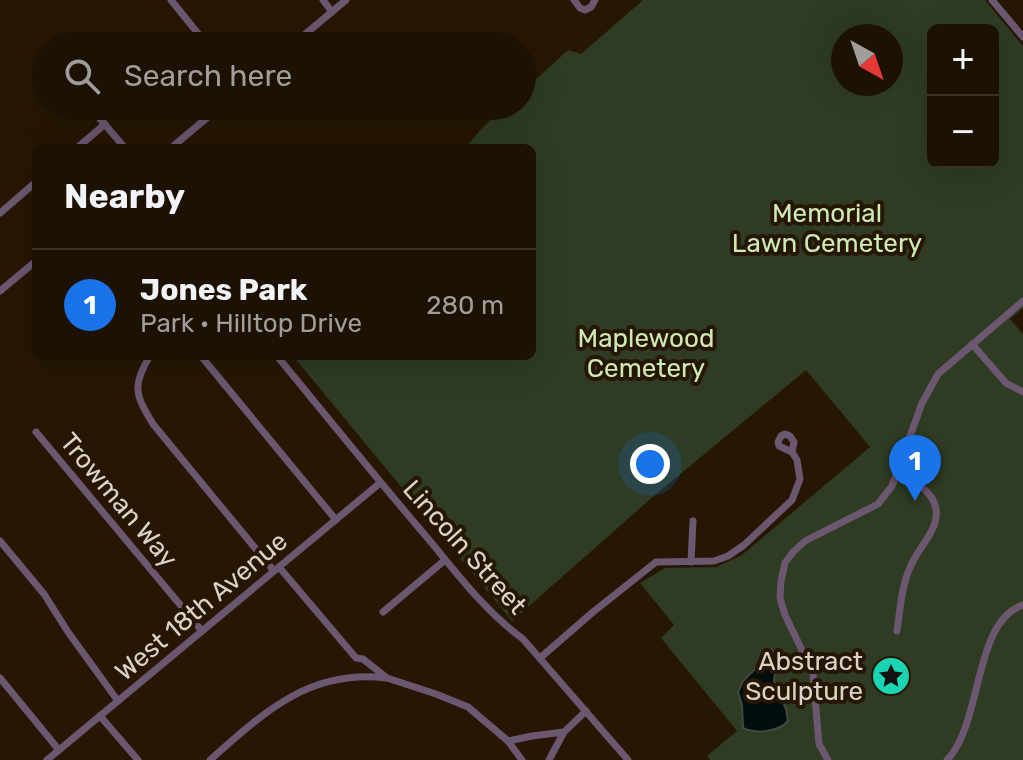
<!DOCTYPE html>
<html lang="en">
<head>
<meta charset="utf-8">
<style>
  :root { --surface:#1c1103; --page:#251a0d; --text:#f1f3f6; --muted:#a09d9a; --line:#3a3125; --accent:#1a73e8 }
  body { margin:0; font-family:Rubik,sans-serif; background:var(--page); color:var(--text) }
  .controls { position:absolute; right:24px; top:24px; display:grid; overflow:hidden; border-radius:12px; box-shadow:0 8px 32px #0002 }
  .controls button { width:72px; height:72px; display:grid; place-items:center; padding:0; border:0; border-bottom:2px solid var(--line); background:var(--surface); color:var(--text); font:40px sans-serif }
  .compass { position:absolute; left:831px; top:24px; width:72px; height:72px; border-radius:50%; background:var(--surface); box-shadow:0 8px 32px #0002; rotate:140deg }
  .you { position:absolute; left:650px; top:464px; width:28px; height:28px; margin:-20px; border:6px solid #fff; border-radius:50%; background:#1a73e8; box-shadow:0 0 0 12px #1a73e833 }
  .badge { display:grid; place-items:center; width:52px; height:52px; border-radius:50%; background:var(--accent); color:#fff; font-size:26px; font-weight:700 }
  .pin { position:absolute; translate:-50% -66px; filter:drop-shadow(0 2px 4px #0008) }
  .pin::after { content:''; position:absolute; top:42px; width:28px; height:24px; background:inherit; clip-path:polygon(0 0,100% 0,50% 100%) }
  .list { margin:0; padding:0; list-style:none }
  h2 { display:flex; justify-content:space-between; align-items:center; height:104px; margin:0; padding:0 32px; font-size:34px }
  h2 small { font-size:26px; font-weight:400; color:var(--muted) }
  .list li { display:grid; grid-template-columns:52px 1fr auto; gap:24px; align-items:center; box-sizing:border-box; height:112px; padding:0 32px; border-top:2px solid var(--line) }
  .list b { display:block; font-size:30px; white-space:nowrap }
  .list p { margin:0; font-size:26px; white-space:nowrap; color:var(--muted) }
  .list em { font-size:26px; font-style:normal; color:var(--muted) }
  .icon { flex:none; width:44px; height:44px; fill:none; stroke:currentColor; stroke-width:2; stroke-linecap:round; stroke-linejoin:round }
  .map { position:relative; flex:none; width:1023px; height:760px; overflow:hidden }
  .search { position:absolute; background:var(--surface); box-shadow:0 8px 32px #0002; left:32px; top:32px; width:504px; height:88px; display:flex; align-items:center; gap:20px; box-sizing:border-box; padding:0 28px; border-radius:44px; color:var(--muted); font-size:30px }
  .panel { position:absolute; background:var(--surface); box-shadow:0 8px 32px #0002; left:32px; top:144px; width:504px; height:216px; border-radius:12px }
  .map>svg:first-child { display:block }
  .green { fill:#2f3b22; fill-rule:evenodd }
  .water { fill:#000e0e; stroke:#424945; stroke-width:2 }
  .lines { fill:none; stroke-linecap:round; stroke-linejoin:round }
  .minor { stroke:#6c5770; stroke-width:7 }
  .labels { text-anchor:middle; stroke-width:8; stroke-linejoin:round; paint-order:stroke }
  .park-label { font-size:26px; fill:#cfeab4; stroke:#261704 }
  .street-label { font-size:26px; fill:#ddd2c6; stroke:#261704 }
  .poi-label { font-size:26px; fill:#ddd2c6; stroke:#261704; text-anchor:end }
</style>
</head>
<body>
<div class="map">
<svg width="1023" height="760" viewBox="0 0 1023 760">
  <rect width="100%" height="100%" fill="#261704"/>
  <path class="green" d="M643 0H985L1023 46V308L1010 319 1023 334V760H710L707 756 737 731 661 638 674 625 640 583 665 568 716 567 742 555 870 447 806 370 654 496 512 621 293 356H532V148H465L483 127 506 106H522V92L568 50 581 54ZM933 30H993V162H933ZM843 36H891V84H843Z"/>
  <path class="water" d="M770 648 774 653 776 665 774 681 786 709 788 721C779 732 755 734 743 728L742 705 738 692 743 681 765 659Z"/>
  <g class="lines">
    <g class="minor">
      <polyline points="171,0 208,46"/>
      <polyline points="323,0 332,12"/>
      <polyline points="574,0 580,8 585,10 591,7 595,0"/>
      <polyline points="992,0 1023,37"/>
      <polyline points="291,46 346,0"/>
      <polyline points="89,106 125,148"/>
      <polyline points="77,148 105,124"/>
      <polyline points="171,148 221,106"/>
      <polyline points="0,213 36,182"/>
      <polyline points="0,291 36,261"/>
      <polyline points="972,344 1006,383 1023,392"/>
      <path d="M150 356C131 386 136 396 153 424L274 571"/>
      <polyline points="201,356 336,520"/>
      <path d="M277 356C328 418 378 480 430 541 459 576 486 612 523 639L628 760"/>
      <polyline points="36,432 202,631"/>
      <polygon points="785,434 790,436 794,442 792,452 779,446 778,442 781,436"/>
      <polyline points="0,541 44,594 68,632 118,701"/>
      <polyline points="691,562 693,521"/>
      <polyline points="279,567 356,658 363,659 387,678 436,694 468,707 508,741 522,760"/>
      <polyline points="383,612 445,560"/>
      <path d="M897 631C900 611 901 589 909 570 914 556 924 545 931 532 948 501 922 486 898 470"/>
      <polyline points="540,658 593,612 656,562 714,561 728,556 744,545 792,500 800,479 797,460 792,452"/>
      <polyline points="0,678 59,750"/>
      <polyline points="100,716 138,760"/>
      <polyline points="564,732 586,711"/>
      <polyline points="508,741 532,736 564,732 549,760"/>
      <polyline points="47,760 380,483"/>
      <path d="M210 760C263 713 309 669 386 678"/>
      <polyline points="828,760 819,744 813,673 785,615 780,598 781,581 785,563 793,552 805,541 878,504 892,486 922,403 938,374 1023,301"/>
      <path d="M947 760C983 723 973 621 1023 605"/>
    </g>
  </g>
  <defs>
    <symbol id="sight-disc" viewBox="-11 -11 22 22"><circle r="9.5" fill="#1ad5b2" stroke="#261704"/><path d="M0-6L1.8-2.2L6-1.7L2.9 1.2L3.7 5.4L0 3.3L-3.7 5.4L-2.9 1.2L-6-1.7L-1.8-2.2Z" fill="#111"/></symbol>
  </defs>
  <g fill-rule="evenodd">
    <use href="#sight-disc" x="869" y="654" width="44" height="44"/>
  </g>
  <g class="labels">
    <g class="park-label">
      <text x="827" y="222">Memorial<tspan x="827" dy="30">Lawn Cemetery</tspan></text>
      <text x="646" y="347">Maplewood<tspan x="646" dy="30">Cemetery</tspan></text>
    </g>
    <g class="street-label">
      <text transform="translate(119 500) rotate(50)" y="9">Trowman Way</text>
      <text transform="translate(465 547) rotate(48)" y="9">Lincoln Street</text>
      <text transform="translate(201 606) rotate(-40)" y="9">West 18th Avenue</text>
    </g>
    <g class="poi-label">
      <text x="863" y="670">Abstract<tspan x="863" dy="30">Sculpture</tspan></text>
    </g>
  </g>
</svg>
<div class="controls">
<button>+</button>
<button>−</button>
</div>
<svg class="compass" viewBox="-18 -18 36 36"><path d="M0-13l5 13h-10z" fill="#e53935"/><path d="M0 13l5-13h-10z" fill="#a09d9a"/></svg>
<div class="you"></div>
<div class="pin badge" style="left:915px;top:501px">1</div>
<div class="search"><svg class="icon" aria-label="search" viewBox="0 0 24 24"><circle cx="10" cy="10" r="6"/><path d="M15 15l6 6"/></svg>Search here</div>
<section class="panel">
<h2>Nearby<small></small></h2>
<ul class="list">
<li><span class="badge">1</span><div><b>Jones Park</b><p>Park · Hilltop Drive</p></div><em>280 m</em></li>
</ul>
</section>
</div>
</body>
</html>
